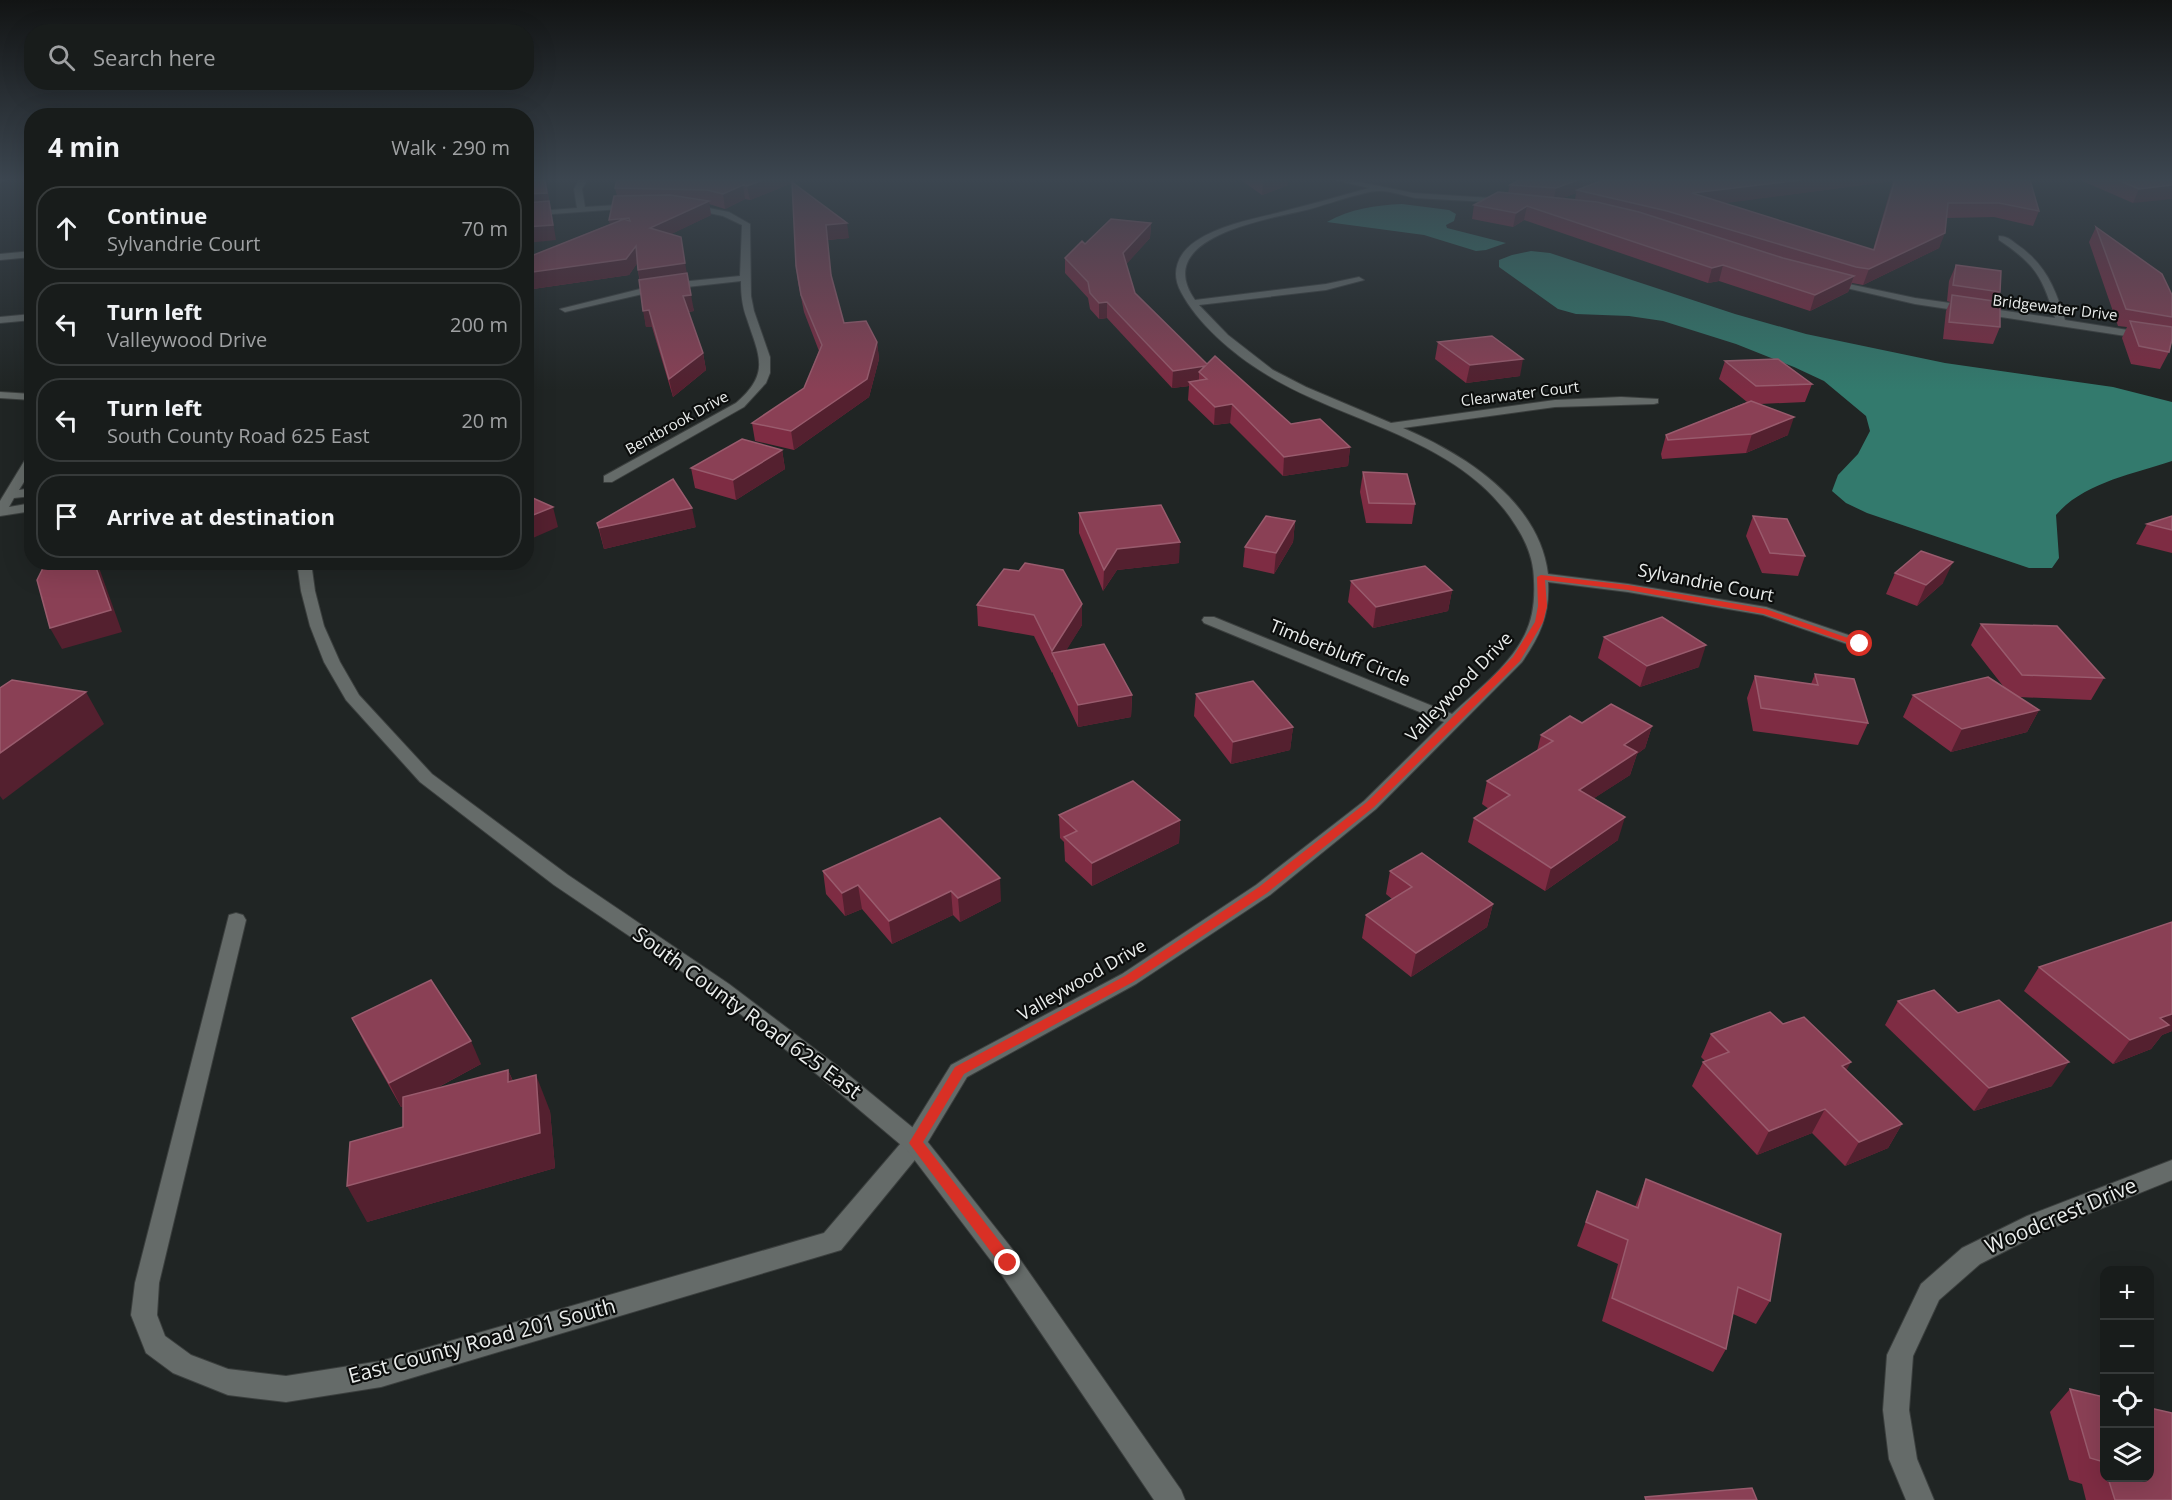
<!DOCTYPE html>
<html lang="en">
<head>
<meta charset="utf-8">
<style>
  :root { --surface:#181c1b; --page:#212524; --text:#f1f3f6; --muted:#9fa1a3; --line:#363a3a }
  body { margin:0; font-family:"Open Sans",sans-serif; background:var(--page); color:var(--text) }
  .controls { position:absolute; right:18px; bottom:18px; display:grid; overflow:hidden; border-radius:12px; box-shadow:0 6px 24px #0002 }
  .controls button { width:54px; height:54px; display:grid; place-items:center; padding:0; border:0; border-bottom:2px solid var(--line); background:var(--surface); color:var(--text); font:30px sans-serif }
  .stop { position:absolute; width:18px; height:18px; margin:-14px; border:4px solid #d93025; border-radius:50%; background:#fff }
  .stop.end { background:#d93025; border-color:#fff; box-shadow:0 2px 6px #0008 }
  .list { margin:0; padding:0; list-style:none }
  h2 { display:flex; justify-content:space-between; align-items:center; height:78px; margin:0; padding:0 24px; font-size:26px }
  h2 small { font-size:20px; font-weight:400; color:var(--muted) }
  .list li { display:grid; grid-template-columns:39px 1fr auto; gap:18px; align-items:center; box-sizing:border-box; height:84px; margin:0 12px 12px; padding:0 12px; border:2px solid var(--line); border-radius:24px }
  .list b { display:block; font-size:22px; white-space:nowrap }
  .list p { margin:0; font-size:20px; white-space:nowrap; color:var(--muted) }
  .list em { font-size:20px; font-style:normal; color:var(--muted) }
  .icon { flex:none; width:33px; height:33px; fill:none; stroke:currentColor; stroke-width:2; stroke-linecap:round; stroke-linejoin:round }
  .map { position:relative; flex:none; width:2172px; height:1500px; overflow:hidden }
  .search { position:absolute; background:var(--surface); box-shadow:0 6px 24px #0002; left:24px; top:24px; width:510px; height:66px; display:flex; align-items:center; gap:15px; box-sizing:border-box; padding:0 21px; border-radius:24px; color:var(--muted); font-size:22px }
  .panel { position:absolute; background:var(--surface); box-shadow:0 6px 24px #0002; left:24px; top:108px; width:510px; height:462px; border-radius:24px }
  .map>svg:first-child { display:block }
  .water { fill:#337a6d }
  .lines { fill:none; stroke-linecap:round; stroke-linejoin:round }
  .service-casing { stroke:#3b3f3e; stroke-width:2 }
  .minor-casing { stroke:#3b3f3e; stroke-width:2 }
  .tertiary-casing { stroke:#3b3f3e; stroke-width:2 }
  .service { fill:#656b69; fill-rule:evenodd }
  .minor { fill:#656b69; fill-rule:evenodd }
  .tertiary { fill:#656b69; fill-rule:evenodd }
  .wall { fill:#7e2c43; fill-rule:evenodd }
  .shaded-wall { fill:#54202f }
  .building { fill:#8a4055; stroke:#995b6d; stroke-width:1.5 }
  .route { fill:#d93025 }
  .labels { text-anchor:middle; stroke-width:4.5; stroke-linejoin:round; paint-order:stroke }
  .far-street-label { font-size:15px; fill:#eaedec; stroke:#0c0e0d }
  .street-label { font-size:18px; fill:#eaedec; stroke:#0c0e0d }
  .near-street-label { font-size:21px; fill:#eaedec; stroke:#0c0e0d }
</style>
</head>
<body>
<div class="map">
<svg width="2172" height="1500" viewBox="0 0 2172 1500">
  <rect width="100%" height="100%" fill="#202524"/>
  <g class="water">
    <path d="M1402 204 1449 210 1456 214 1454 221 1446 225 1447 228 1506 243 1486 250 1476 251 1424 235 1327 222C1350 209 1376 205 1402 204Z"/>
    <path d="M1531 251 1550 253 1735 314 1806 334 1945 363 2113 387 2172 402V461C2133 474 2083 483 2056 515L2059 558 2052 568H2029L1867 513 1846 503 1832 491 1838 475 1858 454 1870 431 1866 416 1824 381 1794 367 1736 344 1663 321 1629 316 1576 314 1558 309 1499 267V260L1512 255Z"/>
  </g>
  <g class="lines">
    <defs>
      <polygon id="service" points="32,314 32,320 0,323 0,317"/>
      <g id="minor">
        <polygon points="0,180 7,180 0,182"/>
        <polygon points="579,180 587,180 582,189 585,207 633,204 637,206 633,208 526,216 526,212 577,208 574,189"/>
        <path d="M1335 180H1350L1413 193 1507 199 1511 201 1507 203C1477 201 1446 200 1416 198 1404 196 1392 191 1380 191 1367 190 1325 205 1310 209 1271 219 1150 236 1195 300L1326 284 1359 277 1364 280 1326 290 1199 305 1228 335 1273 370 1306 387 1391 423 1555 400 1621 397 1658 399V403L1654 404 1555 407 1403 428C1464 454 1539 501 1548 574L1628 584 1766 607 1866 641 1868 644 1866 647H1856L1763 615 1628 592 1548 582C1550 614 1540 636 1522 662L1376 809 1270 895 1136 984 967 1077 923 1150 841 1250 381 1387 286 1402 228 1395 173 1373 146 1353 131 1315 135 1283 229 915 236 913 243 915 246 920 159 1283 157 1315 165 1336 191 1355 228 1369 286 1376 381 1361 824 1233 907 1136 951 1065 1122 974 1256 885 1364 801 1444 722 1204 623 1202 620 1204 617H1214L1452 714C1476 691 1507 668 1523 638 1533 620 1535 601 1534 581 1534 561 1527 543 1516 526 1461 437 1347 425 1264 373 1233 354 1197 323 1181 292 1170 272 1178 253 1196 241 1220 225 1249 220 1277 213 1307 205 1338 197 1369 188Z"/>
        <path d="M689 204 729 212 750 224 751 296 754 311 770 357V373L766 383 744 407 612 482H604V476L736 403C771 373 759 356 747 319 742 306 741 294 741 281L660 290 565 312 560 309 660 284 740 276 742 225 723 216 686 208 685 206Z"/>
        <path d="M1999 236C2006 236 2010 239 2015 243 2045 263 2055 287 2065 320L2172 337V343L1915 304 1825 283 1830 280 1915 298 2055 318C2042 276 2036 265 1999 240Z"/>
        <polygon points="32,251 32,257 0,260 0,254"/>
        <polygon points="0,392 32,394 32,400 0,398"/>
        <polygon points="28,455 32,455 32,469 19,490 32,488 32,496 14,498 9,507 32,503 32,511 0,516 0,501"/>
        <polygon points="2172,1160 2172,1180 2043,1232 1980,1264 1939,1300 1913,1356 1909,1410 1917,1459 1934,1500 1906,1500 1889,1459 1883,1410 1887,1355 1921,1284 1962,1248 2027,1216"/>
      </g>
      <polygon id="tertiary" points="297,562 311,562 315,591 324,626 340,662 359,695 432,774 568,875 729,984 840,1068 923,1136 1017,1255 1181,1490 1185,1500 1154,1500 999,1271 907,1150 824,1080 715,994 554,885 420,782 346,700 324,662 310,626 301,591"/>
    </defs>
    <use href="#service" class="service-casing"/>
    <use href="#minor" class="minor-casing"/>
    <use href="#tertiary" class="tertiary-casing"/>
    <use href="#service" class="service"/>
    <use href="#minor" class="minor"/>
    <use href="#tertiary" class="tertiary"/>
  </g>
  <g class="wall">
    <polygon points="617,180 800,180 794,183 849,238 827,240 831,276 844,323 877,342 879,359 869,397 794,450 755,441 752,423 804,388 819,351 804,312 798,282 796,266 792,183 750,200 745,199 725,209 709,204 711,215 671,234 694,311 688,312 703,353 706,370 673,397 652,327 646,327 637,263 629,275 526,290 526,258 610,224 609,220 617,196 615,188"/>
    <polygon points="1241,180 1288,180 1288,185 1262,195"/>
    <path d="M1519 180H2030L2039 211 2033 226 1994 217 1946 218 1939 248 1863 285 1852 283 1848 292 1810 311 1719 281 1708 283 1524 220 1513 227 1472 219 1474 205 1508 193 1510 185ZM1893 181 1873 250 1723 203ZM1576 193 1575 200 1563 198Z"/>
    <polygon points="2080,180 2172,180 2133,203"/>
    <polygon points="1151,223 1150,238 1126,264 1135,293 1207,364 1291,424 1350,447 1348,466 1283,476 1230,423 1214,425 1188,400 1189,386 1172,388 1107,318 1099,319 1090,309 1088,298 1065,273 1065,258 1085,244"/>
    <polygon points="2096,227 2172,295 2172,339 2169,352 2160,369 2131,364 2122,338 2127,327 2118,326 2089,242"/>
    <polygon points="1956,265 2000,292 1996,301 2000,327 1993,344 1943,339 1946,311 1950,302 1947,301 1949,281"/>
    <polygon points="1438,342 1520,376 1466,383 1435,359"/>
    <polygon points="1725,361 1812,384 1805,402 1760,404 1788,435 1746,453 1662,459 1661,454 1666,435 1747,402 1719,379"/>
    <polygon points="782,450 785,469 736,500 695,488 691,468"/>
    <polygon points="1363,472 1415,504 1412,524 1366,523 1360,492"/>
    <polygon points="1079,513 1179,563 1117,570 1103,591 1079,533"/>
    <polygon points="1753,516 1805,556 1798,576 1762,573 1746,536"/>
    <polygon points="2172,516 2172,553 2136,544 2147,524"/>
    <polygon points="1295,521 1293,542 1274,574 1243,567 1245,547"/>
    <polygon points="597,523 696,527 604,549"/>
    <polygon points="1004,569 1082,625 1066,650 1132,695 1131,717 1078,727 1053,674 1053,672 1052,673 1034,636 978,626 977,605"/>
    <polygon points="1895,573 1943,583 1917,606 1886,594"/>
    <polygon points="1351,581 1452,590 1448,611 1373,628 1348,602"/>
    <polygon points="1981,624 2104,678 2091,700 2019,697 2039,710 2027,732 1951,752 1903,717 1913,695 2003,686 1971,645"/>
    <polygon points="1604,637 1699,667 1640,687 1598,658"/>
    <polygon points="1815,674 1868,723 1858,745 1753,731 1747,698 1755,676 1811,684"/>
    <polygon points="1196,694 1293,727 1290,750 1231,764 1194,716"/>
    <polygon points="1582,723 1652,726 1645,748 1637,754 1630,775 1594,798 1618,840 1545,891 1468,842 1474,818 1489,809 1482,804 1487,781 1537,751 1541,735"/>
    <polygon points="1059,815 1180,820 1179,843 1092,886 1065,861 1064,842 1060,838"/>
    <polygon points="940,818 1001,901 960,922 953,915 892,944 862,909 845,916 826,894 823,871"/>
    <polygon points="1390,871 1493,904 1487,927 1411,977 1362,938 1366,915 1392,899 1386,894"/>
    <polygon points="2172,922 2172,1031 2162,1035 2151,1049 2113,1064 2024,991 2039,967"/>
    <polygon points="1898,1001 1958,1013 2052,1086 1974,1111 1885,1025"/>
    <polygon points="352,1018 481,1064 435,1089 508,1070 513,1081 550,1111 555,1168 367,1222 403,1127 403,1106 401,1107 364,1042"/>
    <polygon points="1783,1024 1847,1071 1902,1124 1888,1148 1845,1166 1812,1133 1757,1155 1692,1086 1703,1062 1705,1061 1701,1057 1711,1034"/>
    <polygon points="1646,1179 1770,1301 1756,1324 1733,1314 1726,1349 1713,1372 1602,1321 1618,1264 1577,1246 1597,1191 1635,1207"/>
    <polygon points="2070,1389 2104,1397 2104,1478 2150,1478 2172,1500 2086,1500 2082,1484 2069,1480 2050,1412"/>
  </g>
  <g class="shaded-wall">
    <polygon points="545,180 546,180 556,240 526,243 526,194"/>
    <polygon points="763,180 800,180 750,200 747,186"/>
    <polygon points="1265,180 1288,180 1288,185 1262,195 1263,181"/>
    <polygon points="1578,180 1629,180 1577,190 1576,193 1553,202 1556,188"/>
    <polygon points="1800,180 1894,180 1893,181 1688,208 1692,193"/>
    <polygon points="743,185 745,199 725,209 723,194"/>
    <polygon points="2172,185 2172,199 2133,203 2139,189"/>
    <polygon points="709,201 711,215 653,243 650,228"/>
    <polygon points="1527,206 1524,220 1513,227 1516,213"/>
    <polygon points="629,218 632,233 613,235 609,220"/>
    <polygon points="847,223 849,238 827,240 826,225"/>
    <polygon points="1151,223 1150,238 1123,268 1123,253"/>
    <polygon points="1945,233 1939,248 1863,285 1869,269"/>
    <polygon points="636,246 639,261 629,275 526,290 526,273"/>
    <polygon points="685,263 688,279 641,286 638,270"/>
    <polygon points="1723,265 1719,281 1708,283 1712,268"/>
    <polygon points="1854,276 1848,292 1810,311 1815,295"/>
    <polygon points="691,295 694,311 686,312 683,296"/>
    <polygon points="1107,302 1107,318 1099,319 1099,303"/>
    <polygon points="649,310 652,327 646,327 643,311"/>
    <polygon points="877,342 879,359 869,397 794,450 791,431"/>
    <polygon points="703,353 706,370 673,397 669,379"/>
    <polygon points="1523,359 1520,376 1466,383 1470,365"/>
    <polygon points="1205,366 1199,372 1199,385 1189,382 1189,386 1172,388 1173,371"/>
    <polygon points="1232,404 1230,423 1214,425 1215,407"/>
    <polygon points="1794,417 1788,435 1746,453 1752,434"/>
    <polygon points="1350,447 1348,466 1283,476 1284,457"/>
    <polygon points="782,450 785,469 736,500 733,480"/>
    <polygon points="553,507 558,527 526,541 526,518"/>
    <polygon points="692,508 696,527 604,549 599,528"/>
    <polygon points="1295,521 1293,542 1274,574 1276,553"/>
    <polygon points="1180,542 1179,563 1117,570 1103,591 1104,570 1117,549"/>
    <polygon points="94,562 97,562 122,632 62,649 50,628"/>
    <polygon points="114,562 131,562 115,565"/>
    <polygon points="1953,562 1943,583 1917,606 1926,585"/>
    <polygon points="1452,590 1448,611 1373,628 1376,607"/>
    <polygon points="1082,604 1082,625 1058,664 1052,653 1052,673 1052,651"/>
    <polygon points="1706,645 1699,667 1640,687 1647,666"/>
    <polygon points="86,692 104,724 3,800 0,796 0,753"/>
    <polygon points="1132,695 1131,717 1078,727 1078,705"/>
    <polygon points="2039,710 2027,732 1951,752 1962,729"/>
    <polygon points="1652,726 1645,748 1637,754 1630,775 1573,812 1579,790 1624,745"/>
    <polygon points="1293,727 1290,750 1231,764 1233,742"/>
    <polygon points="1625,817 1618,840 1545,891 1551,868"/>
    <polygon points="1180,820 1179,843 1092,886 1092,863"/>
    <polygon points="1000,878 1001,901 960,922 958,898"/>
    <polygon points="858,885 862,909 845,916 842,893"/>
    <polygon points="951,891 953,915 892,944 889,921"/>
    <polygon points="1493,904 1487,927 1411,977 1416,953"/>
    <polygon points="2172,1014 2172,1031 2162,1035 2151,1049 2113,1064 2130,1040 2160,1018"/>
    <polygon points="471,1041 481,1064 401,1107 389,1083"/>
    <polygon points="1851,1062 1838,1086 1842,1066"/>
    <polygon points="2069,1062 2052,1086 1974,1111 1989,1088"/>
    <polygon points="508,1070 523,1105 508,1082"/>
    <polygon points="536,1075 550,1111 555,1168 367,1222 347,1186"/>
    <polygon points="1825,1109 1812,1133 1757,1155 1769,1131"/>
    <polygon points="1902,1124 1888,1148 1845,1166 1859,1142"/>
  </g>
  <g class="building">
    <polygon points="526,180 545,180 547,193 526,194"/>
    <polygon points="617,180 763,180 747,186 743,185 723,194 707,190 615,188"/>
    <polygon points="1519,180 1578,180 1556,188 1510,185"/>
    <polygon points="1603,180 1800,180 1692,193 1874,250 1895,180 2030,180 2039,211 1999,203 1948,203 1945,233 1869,269 1856,267 1667,211 1577,190"/>
    <polygon points="2118,180 2172,180 2172,185 2139,189"/>
    <polygon points="792,182 847,223 826,225 831,275 844,323 866,321 877,342 867,379 791,431 752,423 804,388 822,345 801,295 796,266"/>
    <polygon points="1498,192 1597,202 1639,212 1783,258 1854,276 1815,295 1723,265 1712,268 1527,206 1516,213 1474,205"/>
    <polygon points="670,195 709,201 650,228 681,237 685,263 638,270 636,246 626,259 526,273 526,258 624,219 630,221 629,218 609,220 614,196"/>
    <polygon points="549,201 553,225 526,227 526,203"/>
    <polygon points="1111,219 1151,223 1123,253 1135,293 1207,364 1215,356 1291,424 1320,419 1350,447 1284,457 1232,404 1215,407 1189,382 1207,379 1199,372 1205,366 1173,371 1107,302 1099,303 1090,293 1088,282 1065,258 1082,241 1085,244"/>
    <polygon points="2096,227 2162,274 2172,295 2172,317 2126,309"/>
    <polygon points="1956,265 2001,271 2000,292 1953,285"/>
    <polygon points="687,273 691,295 683,296 703,353 669,379 649,310 643,311 639,280"/>
    <polygon points="1952,295 2000,302 2000,327 1949,322"/>
    <polygon points="2130,321 2172,327 2172,339 2169,352 2139,346"/>
    <polygon points="1492,336 1523,359 1470,365 1438,342"/>
    <polygon points="1778,359 1812,384 1756,386 1725,361"/>
    <polygon points="1751,401 1794,417 1752,434 1668,440 1666,435"/>
    <polygon points="742,439 782,450 733,480 691,468"/>
    <polygon points="1363,472 1407,474 1415,504 1369,503"/>
    <polygon points="673,479 692,508 599,528 597,523"/>
    <polygon points="526,495 553,507 526,518"/>
    <polygon points="1161,505 1180,542 1117,549 1104,570 1079,513"/>
    <polygon points="1266,516 1295,521 1276,553 1245,547"/>
    <polygon points="1753,516 1787,519 1805,556 1770,553"/>
    <polygon points="2172,516 2172,530 2147,524"/>
    <polygon points="1921,551 1953,562 1926,585 1895,573"/>
    <polygon points="46,562 94,562 111,610 50,628 37,580"/>
    <polygon points="1025,563 1063,570 1082,604 1052,651 1034,615 977,605 1004,569 1019,571"/>
    <polygon points="1425,566 1452,590 1376,607 1351,581"/>
    <polygon points="1662,617 1706,645 1647,666 1604,637"/>
    <polygon points="1981,624 2057,626 2104,678 2022,675"/>
    <polygon points="1104,644 1132,695 1078,705 1052,653"/>
    <polygon points="1815,674 1854,679 1868,723 1761,708 1755,676 1818,685"/>
    <polygon points="1988,677 2039,710 1962,729 1913,695"/>
    <polygon points="12,680 86,692 0,753 0,688"/>
    <polygon points="1253,681 1293,727 1233,742 1196,694"/>
    <polygon points="1611,704 1652,726 1624,745 1637,752 1579,790 1625,817 1551,868 1474,818 1510,795 1487,781 1553,741 1541,735 1570,716 1582,723"/>
    <polygon points="1133,781 1180,820 1092,863 1064,837 1077,831 1059,815"/>
    <polygon points="940,818 1000,878 958,898 951,891 889,921 858,885 842,893 823,871"/>
    <polygon points="1422,853 1493,904 1416,953 1366,915 1412,887 1390,871"/>
    <polygon points="2172,922 2172,1014 2160,1018 2169,1025 2130,1040 2039,967"/>
    <polygon points="431,980 471,1041 389,1083 352,1018"/>
    <polygon points="1934,990 1958,1013 1999,1000 2069,1062 1989,1088 1898,1001"/>
    <polygon points="1770,1012 1783,1024 1804,1017 1851,1062 1842,1066 1902,1124 1859,1142 1825,1109 1769,1131 1703,1062 1729,1052 1711,1034"/>
    <polygon points="508,1070 508,1082 536,1075 540,1133 347,1186 350,1142 403,1127 403,1097"/>
    <polygon points="1646,1179 1781,1234 1770,1301 1738,1287 1726,1349 1612,1298 1628,1240 1586,1222 1597,1191 1638,1208"/>
    <polygon points="2070,1389 2104,1397 2104,1465 2104,1462 2090,1458"/>
    <polygon points="2150,1408 2172,1413 2172,1500 2115,1500 2108,1478 2150,1478"/>
    <polygon points="1752,1488 1757,1500 1646,1500 1645,1497"/>
  </g>
  <linearGradient id="sky" x2="0" y2="1"><stop stop-color="#121414"/><stop offset="0.46" stop-color="#3c4650"/><stop offset="1" stop-color="#3c4650" stop-opacity="0"/></linearGradient>
  <rect width="2172" height="390" fill="url(#sky)"/>
  <polygon class="route" points="1541,575 1628,585 1766,609 1865,644 1857,646 1764,614 1628,590 1545,580 1547,606 1543,622 1520,661 1374,807 1267,893 1133,982 964,1074 923,1142 1013,1259 1015,1263 1013,1268 1008,1270 1003,1268 909,1143 955,1067 1125,976 1259,887 1367,802 1513,657 1535,622 1538,606 1537,577"/>
  <g class="labels">
    <g class="far-street-label">
      <text transform="translate(2055 308) rotate(7)" y="5">Bridgewater Drive</text>
      <text transform="translate(1520 394) rotate(-7)" y="5">Clearwater Court</text>
      <text transform="translate(677 423) rotate(-29)" y="5">Bentbrook Drive</text>
    </g>
    <g class="street-label">
      <text transform="translate(1706 583) rotate(11)" y="6">Sylvandrie Court</text>
      <text transform="translate(1340 653) rotate(22)" y="6">Timberbluff Circle</text>
      <text transform="translate(1459 687) rotate(-46)" y="6">Valleywood Drive</text>
      <text transform="translate(1082 980) rotate(-30)" y="6">Valleywood Drive</text>
    </g>
    <g class="near-street-label">
      <text transform="translate(747 1013) rotate(36)" y="7">South County Road 625 East</text>
      <text transform="translate(2061 1216) rotate(-23)" y="7">Woodcrest Drive</text>
      <text transform="translate(482 1341) rotate(-15)" y="7">East County Road 201 South</text>
    </g>
  </g>
</svg>
<div class="controls">
<button>+</button>
<button>−</button>
<button><svg class="icon" aria-label="locate" viewBox="0 0 24 24"><circle cx="12" cy="12" r="6"/><path d="M12 2v4M12 18v4M2 12h4M18 12h4"/></svg></button>
<button><svg class="icon" aria-label="layers" viewBox="0 0 24 24"><path d="M12 4l9 5-9 5-9-5zM3 14l9 5 9-5"/></svg></button>
</div>
<div class="stop" style="left:1860px;top:644px"></div>
<div class="stop end" style="left:1008px;top:1263px"></div>
<div class="search"><svg class="icon" aria-label="search" viewBox="0 0 24 24"><circle cx="10" cy="10" r="6"/><path d="M15 15l6 6"/></svg>Search here</div>
<section class="panel">
<h2>4 min<small>Walk · 290 m</small></h2>
<ul class="list">
<li><svg class="icon" aria-label="ahead" viewBox="0 0 24 24"><path d="M12 20V5M6 11l6-6 6 6"/></svg><div><b>Continue</b><p>Sylvandrie Court</p></div><em>70 m</em></li>
<li><svg class="icon" aria-label="left" viewBox="0 0 24 24"><path d="M17 20v-9H6M10 6l-5 5 5 5"/></svg><div><b>Turn left</b><p>Valleywood Drive</p></div><em>200 m</em></li>
<li><svg class="icon" aria-label="left" viewBox="0 0 24 24"><path d="M17 20v-9H6M10 6l-5 5 5 5"/></svg><div><b>Turn left</b><p>South County Road 625 East</p></div><em>20 m</em></li>
<li><svg class="icon" aria-label="arrive" viewBox="0 0 24 24"><path d="M6 21V4h12l-3 4 3 4H6"/></svg><div><b>Arrive at destination</b></div></li>
</ul>
</section>
</div>
</body>
</html>
